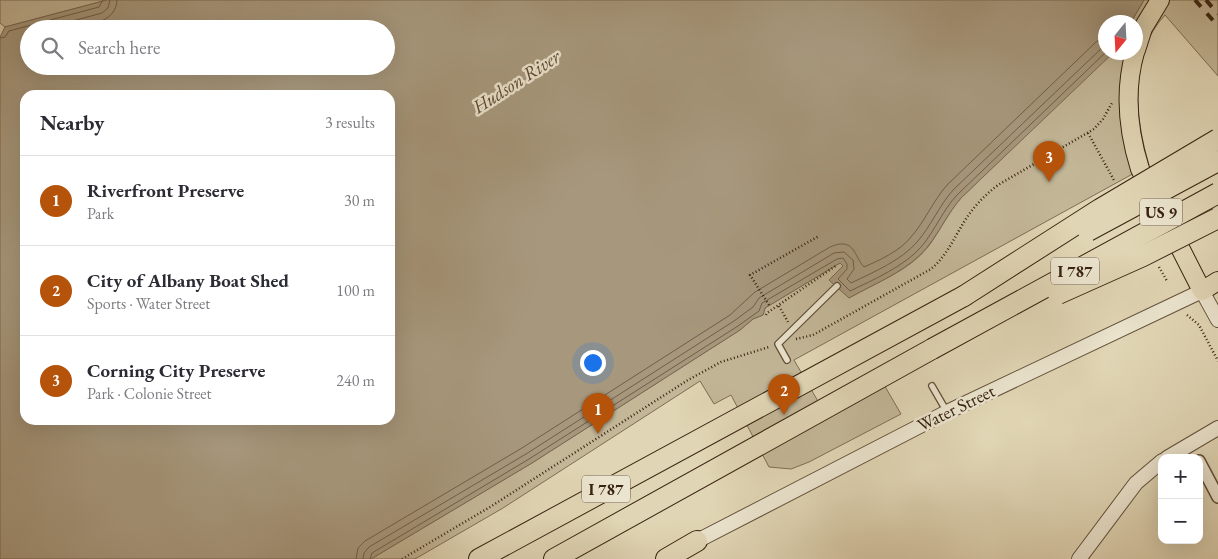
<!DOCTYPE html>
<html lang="en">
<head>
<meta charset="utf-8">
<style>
  :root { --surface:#fff; --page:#f7f7f7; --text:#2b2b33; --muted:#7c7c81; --line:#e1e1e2; --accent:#b45309 }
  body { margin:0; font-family:"EB Garamond",serif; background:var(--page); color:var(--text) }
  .controls { position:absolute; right:15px; bottom:15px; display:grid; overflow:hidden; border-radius:10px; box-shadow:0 5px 20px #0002 }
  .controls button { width:45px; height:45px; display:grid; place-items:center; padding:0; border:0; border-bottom:1px solid var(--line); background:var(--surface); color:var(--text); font:25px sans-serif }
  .compass { position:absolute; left:1098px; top:15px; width:45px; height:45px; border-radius:50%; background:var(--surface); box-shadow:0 5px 20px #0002; rotate:198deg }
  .you { position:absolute; left:592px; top:362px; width:18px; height:18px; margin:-12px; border:4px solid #fff; border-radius:50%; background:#1a73e8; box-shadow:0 0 0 8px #1a73e833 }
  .badge { display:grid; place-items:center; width:32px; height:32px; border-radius:50%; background:var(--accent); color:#fff; font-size:16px; font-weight:700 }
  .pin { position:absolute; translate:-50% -41px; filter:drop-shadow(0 1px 2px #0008) }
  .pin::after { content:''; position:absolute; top:26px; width:18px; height:15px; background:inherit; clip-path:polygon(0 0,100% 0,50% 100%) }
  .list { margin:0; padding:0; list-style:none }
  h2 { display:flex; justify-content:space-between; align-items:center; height:65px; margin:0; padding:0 20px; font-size:21px }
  h2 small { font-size:16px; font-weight:400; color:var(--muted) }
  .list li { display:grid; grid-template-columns:32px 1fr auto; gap:15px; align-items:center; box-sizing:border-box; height:90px; padding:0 20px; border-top:1px solid var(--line) }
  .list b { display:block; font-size:19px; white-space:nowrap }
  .list p { margin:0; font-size:16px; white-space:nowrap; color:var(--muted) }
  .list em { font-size:16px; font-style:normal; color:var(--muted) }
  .icon { flex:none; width:28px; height:28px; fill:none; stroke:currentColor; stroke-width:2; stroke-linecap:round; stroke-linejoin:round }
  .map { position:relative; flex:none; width:1218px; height:559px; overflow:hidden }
  .search { position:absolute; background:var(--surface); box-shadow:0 5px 20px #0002; left:20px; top:20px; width:375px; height:55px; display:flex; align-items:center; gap:12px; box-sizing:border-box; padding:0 18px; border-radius:28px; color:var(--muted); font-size:19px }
  .panel { position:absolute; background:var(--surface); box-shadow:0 5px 20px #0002; left:20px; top:90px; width:375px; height:335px; border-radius:15px }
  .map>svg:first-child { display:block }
  .green { fill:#c3b798; stroke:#7e6d54 }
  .water { fill:#a7987d; stroke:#7b6952; fill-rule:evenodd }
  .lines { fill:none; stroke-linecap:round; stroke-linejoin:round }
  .shore { stroke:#705e47; stroke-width:1 }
  .service-casing { stroke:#62503a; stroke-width:8 }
  .minor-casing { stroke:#62503a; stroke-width:14 }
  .tertiary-casing { stroke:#62503a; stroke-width:16 }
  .primary-casing { stroke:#382311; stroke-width:20 }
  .motorway-casing { stroke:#382311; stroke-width:22 }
  .path { stroke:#382311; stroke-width:2.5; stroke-dasharray:1 2.5; stroke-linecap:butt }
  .service { stroke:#ebe4ce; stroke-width:5.5 }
  .minor { stroke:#ebe4ce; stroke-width:11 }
  .tertiary { stroke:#ebe4ce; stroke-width:14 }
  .primary { stroke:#e0d5b4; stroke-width:18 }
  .motorway { stroke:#e0d5b4; stroke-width:20 }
  .rail { stroke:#382311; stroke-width:4; stroke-dasharray:9 9; stroke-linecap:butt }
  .motorway-bridge-casing { stroke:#382311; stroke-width:22; stroke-linecap:butt }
  .motorway-bridge { stroke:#e0d5b4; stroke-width:20 }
  .labels { text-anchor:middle; stroke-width:5; stroke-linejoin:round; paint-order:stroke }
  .shield { fill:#ebe4ce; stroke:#6e5d4a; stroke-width:1 }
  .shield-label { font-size:16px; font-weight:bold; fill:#382311 }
  .street-label { font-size:18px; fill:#382311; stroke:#ebe4ce }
  .water-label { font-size:19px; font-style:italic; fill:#594631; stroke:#ebe4ce }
</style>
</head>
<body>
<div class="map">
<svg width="1218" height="559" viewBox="0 0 1218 559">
  <rect width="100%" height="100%" fill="#e0d5b4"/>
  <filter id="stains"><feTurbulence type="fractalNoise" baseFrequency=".004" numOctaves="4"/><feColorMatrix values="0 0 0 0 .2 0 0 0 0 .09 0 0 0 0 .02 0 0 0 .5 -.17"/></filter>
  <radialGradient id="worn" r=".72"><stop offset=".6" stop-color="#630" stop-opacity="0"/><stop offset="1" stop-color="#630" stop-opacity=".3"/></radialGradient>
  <g class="green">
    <polygon points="0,0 107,0 5,27 0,23"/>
    <path d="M1144 0H1218V76L1165 15C1128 54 1135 118 1149 165L794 360 826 415 883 383 901 414 809 462 791 469 769 467 731 395 714 404 700 381 503 508 415 559H371L532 463 740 330 753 319 763 315 765 308 840 263 843 266 837 286 849 298C875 283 909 271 928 247 940 231 948 213 961 198L1109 55 1113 53 1136 52V22H1131Z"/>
  </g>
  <path class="water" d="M107 0H1144L1131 22H1106V52L1113 53 961 198C946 215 937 238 921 254 902 273 872 285 849 298L829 280 843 266 840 263 765 308 763 315 753 319 740 330 532 463 371 559H0V37L5 27ZM29 29H386V66H29ZM25 95H390V420H25Z"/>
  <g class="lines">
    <g class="shore">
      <polyline points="43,29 102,13 108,8 110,0"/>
      <path d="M72 29C90 24 116 23 117 0"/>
      <polyline points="0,38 5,37 9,31 99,7 103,0"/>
      <path d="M356 559 358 548 365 541 522 448 730 315 755 292 830 247C855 236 854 257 864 267 880 260 900 251 911 237 925 221 933 201 947 185L1096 42 1106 35"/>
      <path d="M363 559 364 553 369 547 526 454 734 321 753 307 759 298 834 253 844 252 853 260 854 269 847 279 851 283C872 273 902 260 917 242 931 226 939 206 953 190L1106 44"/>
      <path d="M370 559 372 553 529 459 738 326 759 311 762 303 837 259 843 258 847 264V269L838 279 850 291C873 280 905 266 922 246 935 230 943 210 957 195L1106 52"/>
    </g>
    <defs>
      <g id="service">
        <polyline points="787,360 778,344 837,286"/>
        <polyline points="932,386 947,412"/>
      </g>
      <polyline id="minor" points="1199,461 1218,497"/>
      <g id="tertiary">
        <polyline points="1167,458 1218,428"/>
        <polyline points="697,541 947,412 1202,291 1218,320"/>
        <polyline points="1079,559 1136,483 1162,461"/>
      </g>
      <g id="primary">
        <polyline points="1136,50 1143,28 1160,0"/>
        <path d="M1135 52C1124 91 1128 131 1140 169L1202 291 1218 281"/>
      </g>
      <g id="motorway">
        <polyline points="479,559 964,296"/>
        <polyline points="554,559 932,349"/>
        <polyline points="666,559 697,541"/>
      </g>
    </defs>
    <use href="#service" class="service-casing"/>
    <use href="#minor" class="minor-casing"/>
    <use href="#tertiary" class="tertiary-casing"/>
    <use href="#primary" class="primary-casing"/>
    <use href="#motorway" class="motorway-casing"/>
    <g class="path">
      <polyline points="1088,133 1115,182"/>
      <polyline points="1159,267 1167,281"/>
      <polyline points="769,305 750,275 819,236"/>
      <polyline points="779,306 788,322"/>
      <polyline points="766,315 767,313 837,265"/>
      <polyline points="1187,315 1199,325 1218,361"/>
      <path d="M796 339 813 335 931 269C946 257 954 238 964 222 973 207 985 195 998 185L1094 129 1103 119 1112 103"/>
      <polyline points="402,559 490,507 688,380 721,362 769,347"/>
    </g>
    <use href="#service" class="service"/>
    <use href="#minor" class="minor"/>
    <use href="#tertiary" class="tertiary"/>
    <use href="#primary" class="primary"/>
    <use href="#motorway" class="motorway"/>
    <g class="rail">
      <polyline points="1195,0 1218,26"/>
      <polyline points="1206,0 1218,14"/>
    </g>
    <defs>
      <g id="motorway-bridge">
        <polyline points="1088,231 1218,161"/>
        <polyline points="1058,294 1143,256 1218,218"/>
        <polyline points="964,296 1100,209 1218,139"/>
        <polyline points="932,349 1218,193"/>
      </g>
    </defs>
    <use href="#motorway-bridge" class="motorway-bridge-casing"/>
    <use href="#motorway-bridge" class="motorway-bridge"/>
  </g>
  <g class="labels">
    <g class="shield">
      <rect x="1140" y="198.5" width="42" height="27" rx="4"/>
      <rect x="1051" y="257.5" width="48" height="27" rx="4"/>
      <rect x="582" y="475.5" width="48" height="27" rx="4"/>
    </g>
    <g class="shield-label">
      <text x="1161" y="218">US 9</text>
      <text x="1075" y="277">I 787</text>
      <text x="606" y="495">I 787</text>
    </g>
    <g class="street-label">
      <text transform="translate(956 408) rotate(-26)" y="6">Water Street</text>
    </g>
    <g class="water-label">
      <text transform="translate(516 81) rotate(-33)" y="7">Hudson River</text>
    </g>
  </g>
  <rect width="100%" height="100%" filter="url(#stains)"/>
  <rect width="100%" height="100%" fill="url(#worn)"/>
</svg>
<div class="controls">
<button>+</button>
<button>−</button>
</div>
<svg class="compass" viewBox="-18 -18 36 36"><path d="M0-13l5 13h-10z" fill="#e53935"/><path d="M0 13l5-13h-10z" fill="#7c7c81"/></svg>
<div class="you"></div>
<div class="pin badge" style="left:598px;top:434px">1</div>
<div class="pin badge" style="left:784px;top:415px">2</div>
<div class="pin badge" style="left:1049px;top:182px">3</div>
<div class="search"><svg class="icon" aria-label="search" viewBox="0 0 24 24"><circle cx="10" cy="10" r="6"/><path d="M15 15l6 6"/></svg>Search here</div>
<section class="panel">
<h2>Nearby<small>3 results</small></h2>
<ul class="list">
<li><span class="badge">1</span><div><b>Riverfront Preserve</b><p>Park</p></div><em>30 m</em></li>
<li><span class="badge">2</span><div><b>City of Albany Boat Shed</b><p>Sports · Water Street</p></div><em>100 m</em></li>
<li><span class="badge">3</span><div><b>Corning City Preserve</b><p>Park · Colonie Street</p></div><em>240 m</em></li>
</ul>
</section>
</div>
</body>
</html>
